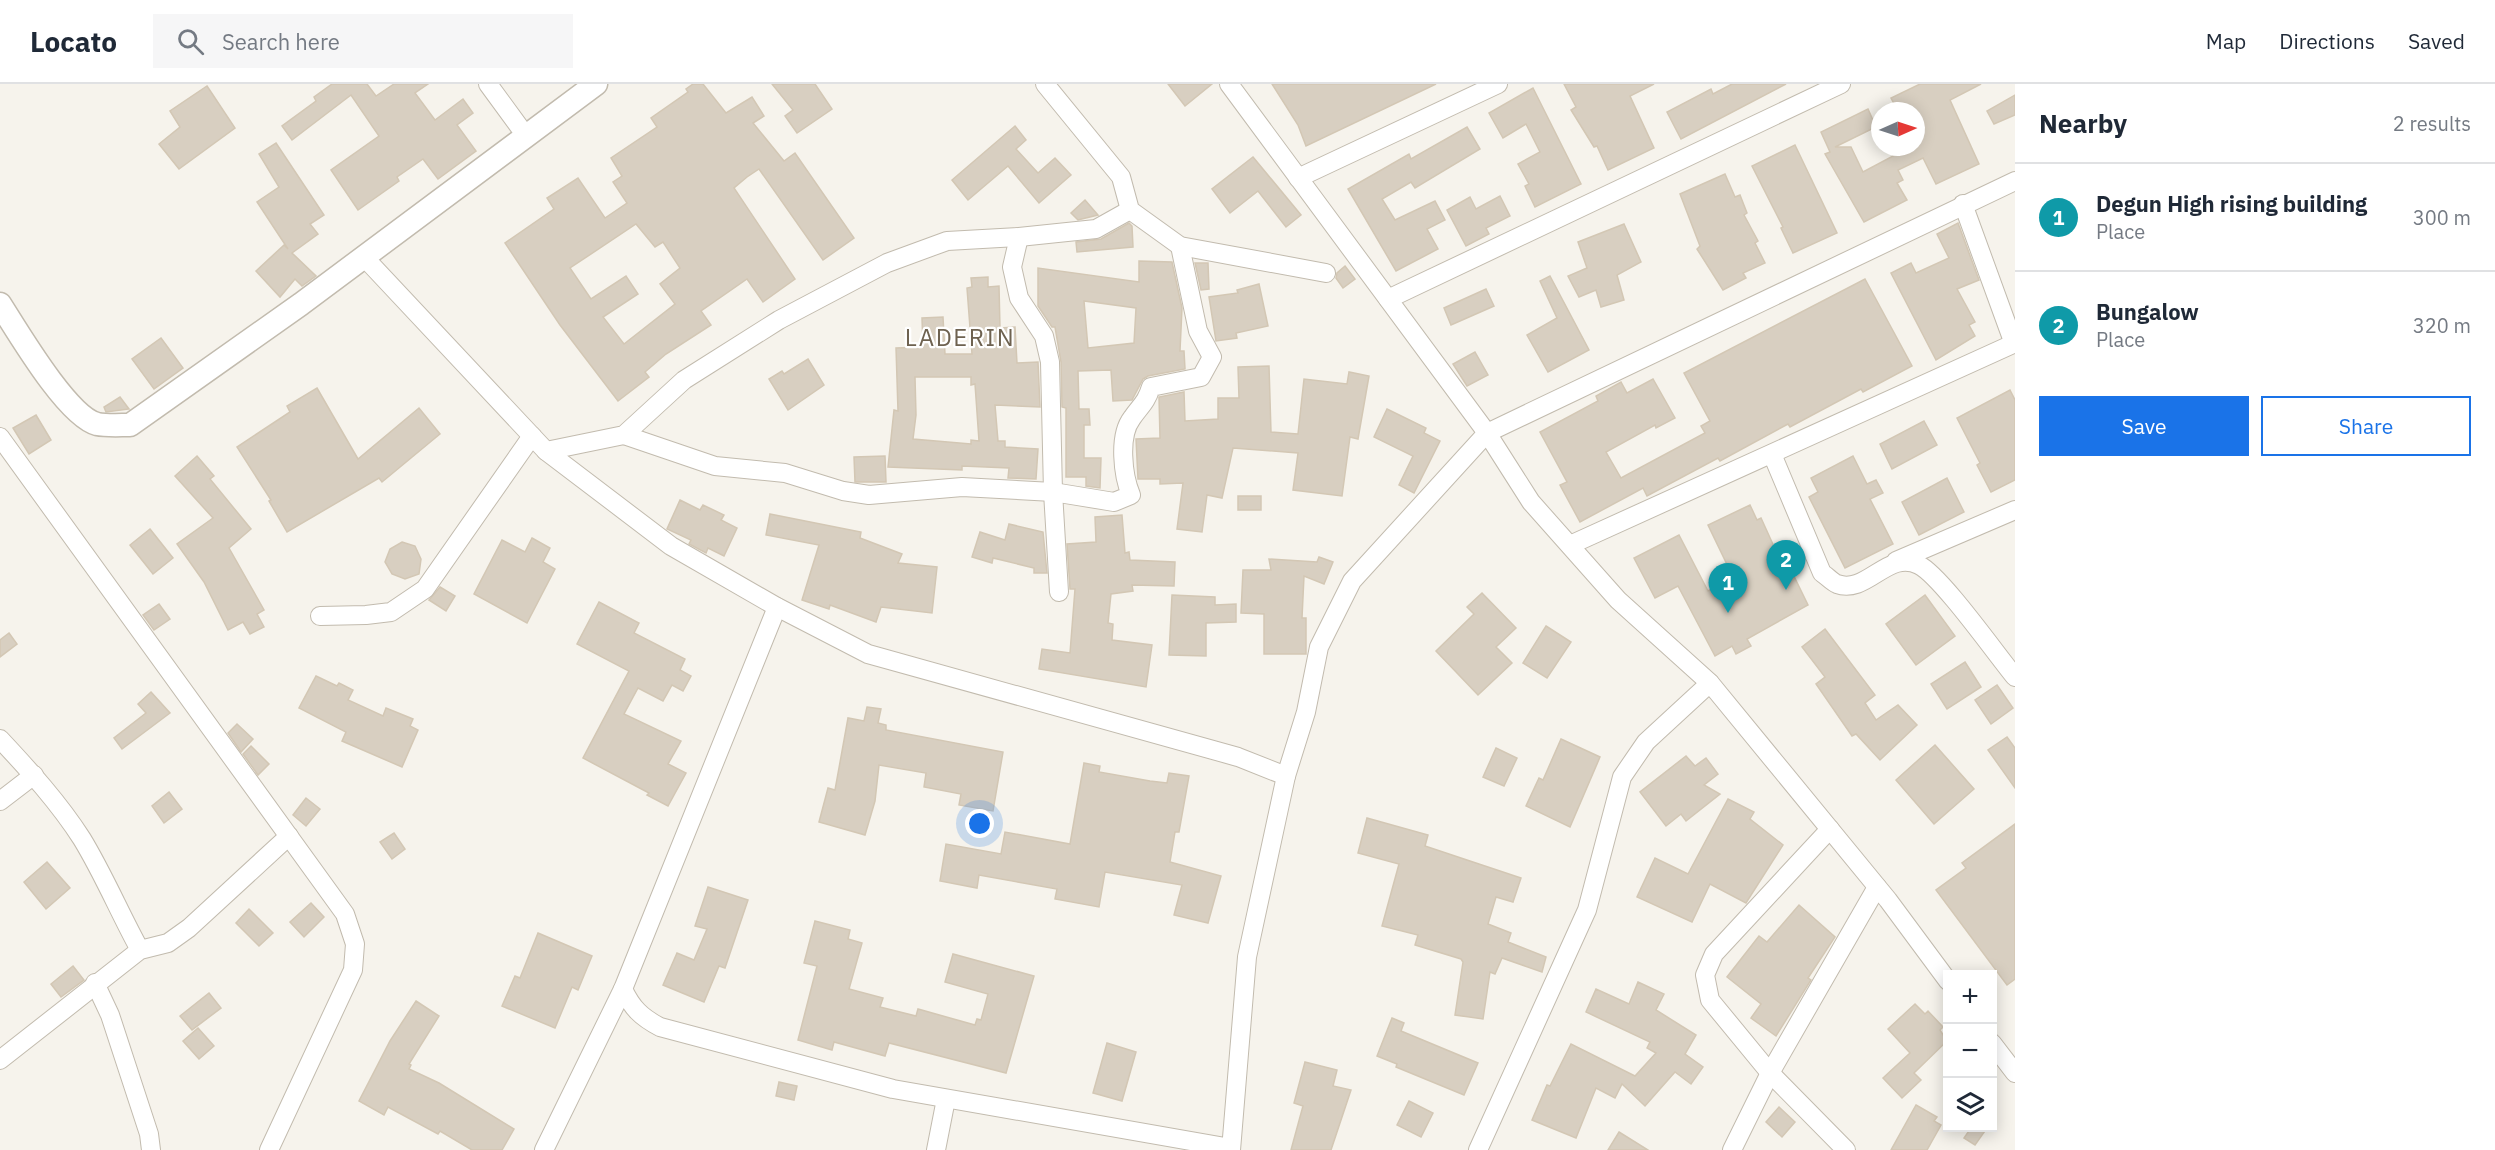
<!DOCTYPE html>
<html lang="en">
<head>
<meta charset="utf-8">
<style>
  :root { --surface:#fff; --page:#f6f6f7; --text:#1f2937; --muted:#747a83; --line:#e0e1e3; --accent:#1a73e8 }
  body { margin:0; font-family:"IBM Plex Sans",sans-serif; background:var(--page); color:var(--text) }
  .controls { position:absolute; right:18px; bottom:18px; display:grid; overflow:hidden; border-radius:0px; box-shadow:0 3px 15px #0003 }
  .controls button { width:54px; height:54px; display:grid; place-items:center; padding:0; border:0; border-bottom:2px solid var(--line); background:var(--surface); color:var(--text); font:30px sans-serif }
  .compass { position:absolute; left:1871px; top:18px; width:54px; height:54px; border-radius:50%; background:var(--surface); box-shadow:0 3px 15px #0003; rotate:87deg }
  .you { position:absolute; left:980px; top:740px; width:21px; height:21px; margin:-15px; border:4px solid #fff; border-radius:50%; background:#1a73e8; box-shadow:0 0 0 9px #1a73e833 }
  .badge { display:grid; place-items:center; width:39px; height:39px; border-radius:50%; background:var(--accent); color:#fff; font-size:20px; font-weight:700 }
  .pin { position:absolute; translate:-50% -50px; filter:drop-shadow(0 2px 3px #0008) }
  .pin::after { content:''; position:absolute; top:32px; width:21px; height:18px; background:inherit; clip-path:polygon(0 0,100% 0,50% 100%) }
  .list { margin:0; padding:0; list-style:none }
  h2 { display:flex; justify-content:space-between; align-items:center; height:78px; margin:0; padding:0 24px; font-size:26px }
  h2 small { font-size:20px; font-weight:400; color:var(--muted) }
  .list li { display:grid; grid-template-columns:39px 1fr auto; gap:18px; align-items:center; box-sizing:border-box; height:108px; padding:0 24px; border-top:2px solid var(--line) }
  .list b { display:block; font-size:22px; white-space:nowrap }
  .list p { margin:0; font-size:20px; white-space:nowrap; color:var(--muted) }
  .list em { font-size:20px; font-style:normal; color:var(--muted) }
  .actions { display:flex; gap:12px; padding:18px 24px }
  .actions a { flex:1; padding:14px 0; border:2px solid var(--accent); border-radius:0px; text-align:center; font-size:21px; color:var(--accent) }
  .actions .main { background:var(--accent); color:#fff }
  .icon { flex:none; width:33px; height:33px; fill:none; stroke:currentColor; stroke-width:2; stroke-linecap:round; stroke-linejoin:round }
  .map { position:relative; flex:none; width:2015px; height:1066px; overflow:hidden }
  header { display:flex; align-items:center; gap:36px; box-sizing:border-box; height:84px; padding:0 30px; background:var(--surface); border-bottom:2px solid var(--line) }
  header strong { font-size:28px }
  nav { display:flex; gap:33px; margin-inline-start:auto; font-size:21px }
  .search { width:420px; height:54px; background:var(--page); display:flex; align-items:center; gap:15px; box-sizing:border-box; padding:0 21px; border-radius:0px; color:var(--muted); font-size:22px }
  main { display:flex }
  aside { flex:1; background:var(--surface) }
  .map>svg:first-child { display:block }
  .building { fill:#d8cfc1; stroke:#d3c7b4; stroke-width:1.5; fill-rule:evenodd }
  .lines { fill:none; stroke-linecap:round; stroke-linejoin:round }
  .minor-casing { stroke:#c2bbae; stroke-width:20 }
  .tertiary-casing { stroke:#c2bbae; stroke-width:25 }
  .minor { stroke:#fff; stroke-width:18 }
  .tertiary { stroke:#fff; stroke-width:22 }
  .labels { text-anchor:middle; stroke-width:4.5; stroke-linejoin:round; paint-order:stroke }
  .quarter-label { font-size:24px; letter-spacing:1.5px; fill:#6e6250; stroke:#fff }
</style>
</head>
<body>
<header>
<strong>Locato</strong>
<div class="search"><svg class="icon" aria-label="search" viewBox="0 0 24 24"><circle cx="10" cy="10" r="6"/><path d="M15 15l6 6"/></svg>Search here</div>
<nav><a>Map</a><a>Directions</a><a>Saved</a></nav>
</header>
<main>
<div class="map">
<svg width="2015" height="1066" viewBox="0 0 2015 1066">
  <rect width="100%" height="100%" fill="#f6f3ec"/>
  <g class="building">
    <polygon points="332,0 367,0 376,12 394,0 428,0 415,9 435,36 463,15 473,29 457,41 476,67 438,95 423,75 397,93 399,97 358,126 331,86 379,52 351,11 292,56 282,42 316,17 314,13"/>
    <path d="M693 0H703L726 29 752 13 764 32 753 39 784 77 795 69 854 154 823 176 759 85 747 93 734 104 795 195 763 218 747 195 701 227 711 241 666 270 645 288 649 293 618 317 560 241 505 159 554 125 547 114 578 94 605 134 627 119 613 98 622 92 611 74 657 43 651 34 688 8 686 5ZM636 140 655 163 663 158 680 184 660 200 675 220 624 260 603 233 638 210 626 192 591 215 570 184Z"/>
    <polygon points="772,0 815,0 832,25 797,49 785,32 793,26"/>
    <polygon points="1168,0 1212,0 1185,22"/>
    <polygon points="1272,0 1436,0 1306,62 1298,41"/>
    <polygon points="1564,0 1654,0 1630,12 1654,64 1608,86 1597,62 1594,63 1571,26 1576,23"/>
    <polygon points="1732,0 1786,0 1681,55 1667,28 1711,5 1713,10"/>
    <polygon points="1920,0 1981,0 1950,16 1979,80 1936,100 1923,74 1898,86 1903,96 1897,99 1907,116 1864,138 1825,70 1830,68 1821,48 1868,25 1876,43 1835,63 1851,63 1863,88 1910,63 1916,63 1916,27 1898,27 1891,14"/>
    <polygon points="207,2 235,44 179,85 159,60 180,43 170,27"/>
    <polygon points="1533,4 1581,100 1535,123 1525,102 1529,100 1518,80 1540,68 1526,40 1503,54 1489,29"/>
    <polygon points="2015,11 2015,31 1994,40 1987,27"/>
    <polygon points="1015,42 1026,56 1016,65 1038,89 1055,74 1071,91 1039,119 1008,82 968,116 952,96"/>
    <polygon points="1467,43 1480,65 1415,104 1411,98 1382,115 1395,136 1435,117 1445,136 1427,145 1438,165 1396,187 1348,105 1409,70 1411,75"/>
    <polygon points="276,59 324,131 310,140 318,150 292,169 316,192 302,202 295,195 280,213 256,187 284,161 288,165 257,118 279,103 259,70"/>
    <polygon points="1795,61 1837,149 1793,169 1781,144 1783,143 1752,82"/>
    <polygon points="1253,73 1301,131 1286,143 1258,107 1230,129 1212,105"/>
    <polygon points="1725,90 1735,113 1740,111 1747,129 1744,131 1758,157 1755,159 1765,179 1743,189 1746,194 1723,206 1697,165 1700,162 1680,110"/>
    <polygon points="1500,112 1510,132 1486,144 1489,150 1466,162 1447,126 1470,113 1476,125"/>
    <polygon points="1085,116 1098,131 1078,136 1071,129"/>
    <polygon points="1129,139 1132,142 1133,163 1077,168 1076,158 1101,155"/>
    <polygon points="1958,139 1979,196 1957,205 1975,238 1969,241 1975,252 1936,276 1891,189 1911,179 1916,189 1949,174 1937,150"/>
    <polygon points="1624,140 1641,178 1617,191 1624,216 1601,223 1596,206 1579,213 1568,192 1587,184 1578,158"/>
    <path d="M1139 177 1172 178 1182 224 1180 267H1184L1185 285 1148 292 1143 295 1132 316 1113 317 1111 286 1078 287 1079 325H1089L1090 341H1084V374H1101L1100 404 1086 402V393H1066V324L1062 323 1061 278 1055 243H1052L1038 222V184L1139 198ZM1084 217 1136 224 1134 259 1088 264Z"/>
    <polygon points="1195,179 1208,179 1209,205 1201,206"/>
    <polygon points="1345,182 1355,195 1343,204 1336,194 1337,189"/>
    <polygon points="1550,192 1589,266 1548,288 1527,251 1557,234 1540,197"/>
    <path d="M988 193V203L999 202 1000 244 1015 243 1017 279 1038 278 1040 323 995 321 998 357H1005V363L1038 365 1036 395 1008 394 1009 384 962 382V386L888 383 894 326 898 327 896 264 923 263 922 234 943 233 945 270H972L967 204 972 203 971 194ZM915 293H971V301L975 300 979 357 971 356V360L913 355 916 331Z"/>
    <polygon points="1865,195 1912,282 1863,308 1861,305 1790,343 1788,340 1720,377 1718,374 1647,412 1643,404 1580,438 1560,401 1567,398 1540,348 1598,317 1596,312 1621,298 1627,309 1653,295 1675,334 1656,344 1655,341 1606,368 1621,394 1705,349 1701,342 1710,337 1684,289"/>
    <polygon points="1259,200 1268,242 1236,249 1237,254 1216,257 1209,213 1238,209 1237,206"/>
    <polygon points="1486,205 1494,222 1451,241 1444,224"/>
    <polygon points="161,254 183,284 154,305 132,275"/>
    <polygon points="1475,268 1488,291 1467,302 1453,280"/>
    <polygon points="808,275 824,301 788,326 769,295 782,287 784,290"/>
    <polygon points="1269,282 1271,348 1298,350 1304,295 1347,300 1349,288 1369,292 1358,355 1350,353 1342,412 1293,406 1298,369 1233,364 1222,414 1207,411 1202,448 1177,445 1183,399 1160,400 1160,395 1138,395 1136,355 1160,354 1159,313 1184,308 1185,337 1218,335 1218,314 1239,314 1238,283"/>
    <polygon points="317,304 358,375 419,324 440,350 382,398 379,394 287,448 269,417 271,416 237,363 290,328 287,322"/>
    <polygon points="2010,306 2015,316 2015,396 1991,408 1977,381 1980,379 1957,334"/>
    <polygon points="120,313 129,325 106,328 104,323"/>
    <polygon points="1387,325 1426,344 1424,349 1440,357 1414,409 1399,401 1413,372 1374,353"/>
    <polygon points="36,331 51,356 29,370 13,344"/>
    <polygon points="1924,337 1937,361 1892,385 1880,360"/>
    <polygon points="197,372 214,392 210,395 251,445 229,464 264,526 257,530 264,543 250,550 243,538 228,546 204,498 177,460 213,434 175,392"/>
    <polygon points="885,372 886,398 855,398 854,373"/>
    <polygon points="1853,372 1867,400 1876,396 1883,409 1870,415 1893,460 1845,484 1809,413 1818,408 1811,394"/>
    <polygon points="1947,394 1964,428 1919,451 1902,418"/>
    <rect x="1238" y="412" width="23" height="14"/>
    <polygon points="680,416 700,426 703,421 724,431 721,436 737,444 724,472 708,464 706,469 689,460 691,456 667,445"/>
    <polygon points="1750,421 1757,436 1761,434 1781,478 1786,476 1808,521 1747,555 1751,562 1736,570 1732,562 1715,572 1678,502 1655,514 1634,474 1679,451 1708,507 1733,493 1708,441"/>
    <polygon points="770,430 861,448 860,454 902,470 898,479 937,483 932,529 881,523 876,538 830,521 829,525 802,516 819,461 766,451"/>
    <polygon points="1122,431 1125,469 1129,468 1130,476 1175,478 1174,502 1132,501 1133,507 1111,510 1108,539 1113,540 1112,556 1152,561 1146,603 1039,585 1042,565 1070,569 1075,505 1070,505 1067,460 1096,458 1095,433"/>
    <polygon points="1009,440 1043,448 1047,489 1034,489 1034,484 993,474 992,479 972,473 980,448 1005,456"/>
    <polygon points="150,445 173,474 153,490 130,461"/>
    <polygon points="532,454 550,464 543,478 555,485 527,539 474,510 502,456 525,468"/>
    <polygon points="402,458 415,462 421,475 419,490 405,495 392,490 385,478 390,465"/>
    <polygon points="1319,473 1333,478 1324,500 1304,492 1302,534 1306,534 1306,570 1264,570 1264,530 1241,529 1243,486 1271,486 1269,475 1317,478"/>
    <polygon points="440,503 455,512 446,527 429,516"/>
    <polygon points="1482,509 1516,544 1496,563 1512,579 1478,611 1436,567 1474,530 1467,523"/>
    <polygon points="1172,511 1215,513 1215,521 1236,520 1236,538 1206,539 1206,572 1169,571"/>
    <polygon points="1925,511 1955,552 1916,581 1886,540"/>
    <polygon points="599,518 639,539 634,549 685,575 680,586 691,592 683,607 672,601 663,617 638,604 624,630 681,657 668,680 686,689 668,722 647,711 649,709 583,674 629,587 577,560"/>
    <polygon points="159,520 170,535 154,546 143,531"/>
    <polygon points="1546,542 1571,558 1547,594 1523,579"/>
    <polygon points="1825,545 1875,611 1865,619 1876,636 1898,621 1917,641 1880,676 1856,650 1852,652 1816,600 1825,593 1802,563"/>
    <polygon points="9,549 17,560 0,573 0,556"/>
    <polygon points="1965,578 1981,603 1947,625 1931,600"/>
    <polygon points="316,592 337,602 339,599 353,606 348,616 383,632 386,624 413,635 410,642 418,646 402,683 342,657 346,648 299,624"/>
    <polygon points="1997,601 2013,624 1991,640 1975,616"/>
    <polygon points="151,608 170,629 122,665 114,654 146,629 138,620"/>
    <polygon points="867,623 881,625 878,639 886,641 886,646 1003,668 993,727 959,721 961,710 924,703 926,689 879,681 875,717 865,751 819,738 828,704 835,706 848,634 864,637"/>
    <polygon points="237,640 253,655 241,668 228,649"/>
    <polygon points="2007,653 2015,664 2015,704 1988,666"/>
    <polygon points="1561,655 1600,673 1570,743 1526,722 1539,694 1543,696"/>
    <polygon points="1935,661 1974,705 1934,740 1896,696"/>
    <polygon points="251,662 269,680 258,691 243,670"/>
    <polygon points="1496,664 1517,674 1504,702 1483,693"/>
    <polygon points="1686,672 1695,682 1706,674 1718,690 1704,701 1720,710 1686,737 1681,730 1666,742 1640,708"/>
    <polygon points="1084,679 1100,682 1099,688 1150,697 1167,699 1169,689 1189,692 1179,748 1175,748 1170,778 1221,792 1208,839 1174,831 1182,801 1105,788 1099,823 1055,815 1057,805 979,791 977,804 940,797 946,760 1001,770 1005,748 1070,760"/>
    <polygon points="169,708 182,725 164,739 152,722"/>
    <polygon points="306,714 320,725 306,742 293,731"/>
    <polygon points="1728,715 1754,728 1750,735 1783,761 1746,819 1710,800 1692,838 1637,813 1655,774 1688,790"/>
    <polygon points="1367,734 1428,751 1425,762 1521,794 1513,818 1496,813 1488,840 1511,849 1508,858 1546,873 1542,888 1502,874 1495,890 1490,888 1483,935 1455,931 1463,878 1461,875 1415,861 1418,851 1382,842 1399,780 1358,769"/>
    <polygon points="2015,740 2015,895 2007,901 1936,806 1966,784 1962,779"/>
    <polygon points="394,749 405,765 392,775 380,758"/>
    <polygon points="47,778 70,804 46,825 24,798"/>
    <polygon points="708,803 748,816 725,884 719,882 704,918 663,901 677,869 694,876 707,845 695,842"/>
    <polygon points="311,819 324,833 304,853 290,838"/>
    <polygon points="1799,821 1835,853 1808,894 1811,896 1776,952 1751,934 1761,920 1727,893 1759,852 1767,858"/>
    <polygon points="249,825 273,849 259,862 236,839"/>
    <polygon points="815,837 850,846 848,855 862,859 849,905 883,914 880,923 916,932 918,925 975,941 977,935 981,936 988,910 945,898 953,870 1034,892 1006,989 889,959 885,972 834,958 832,966 798,956 817,882 804,879"/>
    <polygon points="538,849 592,872 578,906 572,903 555,944 502,922 515,892 520,894"/>
    <polygon points="73,882 84,896 61,913 51,900"/>
    <polygon points="1638,898 1664,910 1656,926 1696,951 1685,970 1703,983 1691,1000 1675,988 1645,1022 1622,1000 1615,1014 1596,1004 1576,1054 1532,1036 1547,1001 1550,1002 1571,960 1635,992 1656,969 1647,964 1650,958 1586,928 1596,905 1629,920"/>
    <polygon points="209,909 221,924 192,946 180,932"/>
    <polygon points="416,917 439,932 409,980 411,981 409,985 439,999 514,1045 502,1066 472,1066 440,1047 438,1050 388,1023 384,1031 359,1017 390,957"/>
    <polygon points="1915,920 1925,930 1928,927 1943,943 1940,946 1947,957 1914,989 1921,996 1902,1014 1883,994 1910,969 1888,945"/>
    <polygon points="1392,934 1404,939 1401,947 1478,979 1464,1011 1396,983 1397,980 1377,972"/>
    <polygon points="198,944 214,962 199,975 183,957"/>
    <polygon points="1107,959 1136,968 1122,1017 1093,1009"/>
    <polygon points="1305,978 1337,986 1333,1002 1351,1006 1331,1066 1291,1066 1303,1022 1294,1019"/>
    <polygon points="779,998 797,1002 794,1016 776,1012"/>
    <polygon points="1409,1017 1433,1029 1421,1053 1397,1041"/>
    <polygon points="1916,1021 1937,1033 1934,1037 1941,1041 1927,1066 1891,1066"/>
    <polygon points="1779,1023 1795,1038 1782,1053 1766,1038"/>
    <polygon points="1971,1044 1987,1044 1975,1061 1964,1054"/>
    <polygon points="1619,1048 1648,1066 1608,1066"/>
  </g>
  <g class="lines">
    <defs>
      <g id="minor">
        <polyline points="488,0 526,52"/>
        <polyline points="1045,0 1121,93 1130,126 1180,162 1326,189"/>
        <polyline points="1229,0 1487,349 1531,418 1618,516 1710,599 1888,816 1948,897"/>
        <polyline points="1298,94 1498,0"/>
        <polyline points="1963,120 2014,260"/>
        <polyline points="1019,153 1012,183 1019,214 1044,252 1050,278 1053,408 1059,508"/>
        <polyline points="364,173 546,367 671,462 777,523 868,570 1238,673 1286,692 1247,873 1231,1066"/>
        <polyline points="1388,215 1841,0"/>
        <path d="M624 351 715 382 785 389 843 407 869 411 962 403 1053 408 1114 418 1131 411C1123 392 1118 352 1132 334 1141 321 1146 319 1151 303L1201 293 1212 273 1198 247 1180 162"/>
        <polyline points="0,353 345,830 355,860 353,886 269,1066"/>
        <polyline points="546,367 624,351 684,296 779,236 887,179 947,157 1019,153 1096,145 1130,126"/>
        <path d="M1772 370 1822 489C1827 492 1832 498 1837 500 1867 511 1888 465 1919 481 1941 492 1996 570 2015 593"/>
        <polyline points="1570,461 2015,259"/>
        <polyline points="1896,477 2015,426"/>
        <polyline points="320,532 366,531 391,528 425,505 532,352"/>
        <path d="M0 655C29 686 59 719 82 755 104 791 120 830 140 866"/>
        <polyline points="1286,692 1306,628 1319,563 1352,497 1487,349 2015,97"/>
        <polyline points="0,717 34,691"/>
        <polyline points="1830,745 1714,870 1705,891 1710,916 1770,989 1846,1066"/>
        <polyline points="95,899 110,931 149,1050 151,1066"/>
        <path d="M623 905C632 924 641 933 660 943L893 1005 1231 1064"/>
        <polyline points="1992,959 2015,989"/>
        <polyline points="0,976 140,866 168,859 189,844 289,752"/>
        <polyline points="544,1066 623,905 777,523"/>
        <polyline points="936,1066 946,1015"/>
        <polyline points="1478,1066 1587,826 1622,693 1646,658 1710,599"/>
        <polyline points="1732,1066 1770,989 1877,803"/>
      </g>
      <path id="tertiary" d="M0 220C18 248 67 332 97 340 107 342 120 341 130 341L301 220 596 0"/>
    </defs>
    <use href="#minor" class="minor-casing"/>
    <use href="#tertiary" class="tertiary-casing"/>
    <use href="#minor" class="minor"/>
    <use href="#tertiary" class="tertiary"/>
  </g>
  <g class="labels">
    <g class="quarter-label">
      <text x="960" y="262">LADERIN</text>
    </g>
  </g>
</svg>
<div class="controls">
<button>+</button>
<button>−</button>
<button><svg class="icon" aria-label="layers" viewBox="0 0 24 24"><path d="M12 4l9 5-9 5-9-5zM3 14l9 5 9-5"/></svg></button>
</div>
<svg class="compass" viewBox="-18 -18 36 36"><path d="M0-13l5 13h-10z" fill="#e53935"/><path d="M0 13l5-13h-10z" fill="#747a83"/></svg>
<div class="you"></div>
<div class="pin badge" style="left:1728px;top:529px;background:#0f9aa8">1</div>
<div class="pin badge" style="left:1786px;top:506px;background:#0f9aa8">2</div>
</div>
<aside>
<h2>Nearby<small>2 results</small></h2>
<ul class="list">
<li><span class="badge" style="background:#0f9aa8">1</span><div><b>Degun High rising building</b><p>Place</p></div><em>300 m</em></li>
<li><span class="badge" style="background:#0f9aa8">2</span><div><b>Bungalow</b><p>Place</p></div><em>320 m</em></li>
</ul>
<div class="actions"><a class="main">Save</a><a>Share</a></div>
</aside>
</main>
</body>
</html>
